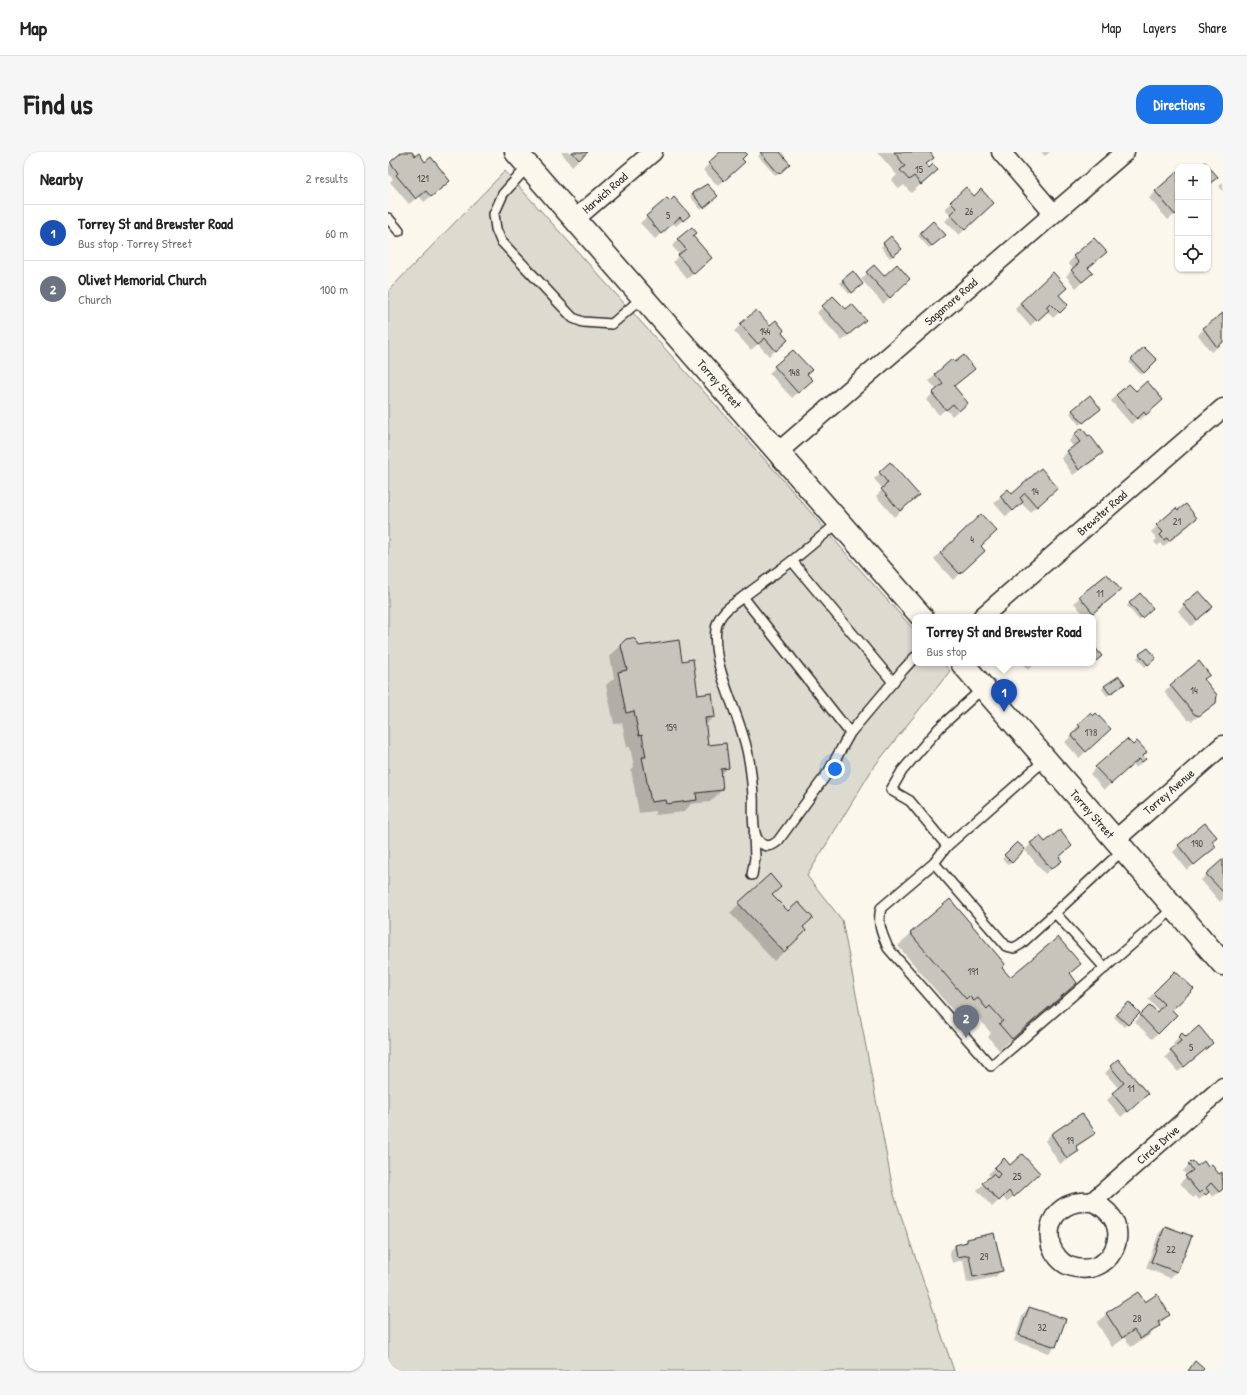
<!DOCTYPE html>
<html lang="en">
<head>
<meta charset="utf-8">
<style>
  :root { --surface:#fff; --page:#f6f6f6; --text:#222; --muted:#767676; --line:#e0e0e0; --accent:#1a73e8 }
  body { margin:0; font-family:"Patrick Hand",sans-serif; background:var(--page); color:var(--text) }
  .controls { position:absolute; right:12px; top:12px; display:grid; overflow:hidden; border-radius:8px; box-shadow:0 1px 3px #0004 }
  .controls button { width:36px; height:36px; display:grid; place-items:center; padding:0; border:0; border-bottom:1px solid var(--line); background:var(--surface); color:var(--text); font:20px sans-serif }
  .you { position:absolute; left:447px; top:617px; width:14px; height:14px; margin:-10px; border:3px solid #fff; border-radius:50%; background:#1a73e8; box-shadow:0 0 0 6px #1a73e833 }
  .badge { display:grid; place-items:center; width:26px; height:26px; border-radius:50%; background:var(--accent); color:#fff; font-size:13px; font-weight:700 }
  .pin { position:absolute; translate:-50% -33px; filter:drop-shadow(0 1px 2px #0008) }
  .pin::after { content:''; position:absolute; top:21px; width:14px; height:12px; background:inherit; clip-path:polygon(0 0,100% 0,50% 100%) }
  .popup { position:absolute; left:524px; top:462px; width:184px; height:52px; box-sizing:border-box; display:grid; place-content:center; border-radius:8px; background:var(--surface); filter:drop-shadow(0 1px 3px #0005); font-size:13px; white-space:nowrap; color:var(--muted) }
  .popup b { font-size:15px; color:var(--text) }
  .popup::after { content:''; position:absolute; left:50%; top:100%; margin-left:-8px; border:8px solid transparent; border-top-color:var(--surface) }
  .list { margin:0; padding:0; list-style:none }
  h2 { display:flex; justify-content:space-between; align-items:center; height:52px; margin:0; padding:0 16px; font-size:17px }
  h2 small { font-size:13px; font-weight:400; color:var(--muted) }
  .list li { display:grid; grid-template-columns:26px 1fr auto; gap:12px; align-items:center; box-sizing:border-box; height:56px; padding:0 16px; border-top:1px solid var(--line) }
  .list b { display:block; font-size:15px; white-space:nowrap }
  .list p { margin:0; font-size:13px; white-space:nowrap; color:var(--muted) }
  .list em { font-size:13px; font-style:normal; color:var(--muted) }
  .icon { flex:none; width:22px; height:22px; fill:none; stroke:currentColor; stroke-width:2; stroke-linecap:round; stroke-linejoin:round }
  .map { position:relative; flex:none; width:835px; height:1219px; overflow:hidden; border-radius:16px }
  header { display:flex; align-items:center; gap:24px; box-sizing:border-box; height:56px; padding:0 20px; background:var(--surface); border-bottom:1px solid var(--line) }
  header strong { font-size:19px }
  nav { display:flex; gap:22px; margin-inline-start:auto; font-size:14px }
  .intro { display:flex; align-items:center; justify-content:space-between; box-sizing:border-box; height:96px; padding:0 24px }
  h1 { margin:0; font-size:28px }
  .button { padding:10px 18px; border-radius:16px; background:var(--accent); color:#fff; font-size:14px; font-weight:700 }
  main { display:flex; gap:24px; padding:0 24px }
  aside { flex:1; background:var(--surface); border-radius:16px; box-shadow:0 1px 3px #0004 }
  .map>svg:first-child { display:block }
  .green { fill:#dddad0; stroke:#84827e }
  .shadow { fill:#0003 }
  .building { fill:#c7c4bc; stroke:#2b2b2b }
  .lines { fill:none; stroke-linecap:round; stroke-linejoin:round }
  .service-casing { stroke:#2b2b2b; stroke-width:12 }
  .minor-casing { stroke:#2b2b2b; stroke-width:21 }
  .secondary-casing { stroke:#2b2b2b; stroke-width:25 }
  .service { stroke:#fbf7ec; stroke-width:9 }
  .minor { stroke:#fbf7ec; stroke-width:18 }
  .secondary { stroke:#fbf7ec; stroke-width:22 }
  .labels { text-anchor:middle; stroke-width:4; stroke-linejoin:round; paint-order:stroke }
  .number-label { font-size:10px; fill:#52514f }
  .street-label { font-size:12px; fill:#2b2b2b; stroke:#fbf7ec }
</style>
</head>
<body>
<header>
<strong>Map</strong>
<nav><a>Map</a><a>Layers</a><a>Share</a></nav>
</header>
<div class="intro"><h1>Find us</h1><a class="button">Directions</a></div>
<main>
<aside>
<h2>Nearby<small>2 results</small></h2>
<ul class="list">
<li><span class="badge" style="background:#1a4fb4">1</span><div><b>Torrey St and Brewster Road</b><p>Bus stop · Torrey Street</p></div><em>60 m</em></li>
<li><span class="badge" style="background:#6b7280">2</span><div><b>Olivet Memorial Church</b><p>Church</p></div><em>100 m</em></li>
</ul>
</aside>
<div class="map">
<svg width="835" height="1219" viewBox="0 0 835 1219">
  <rect width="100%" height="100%" fill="#fbf7ec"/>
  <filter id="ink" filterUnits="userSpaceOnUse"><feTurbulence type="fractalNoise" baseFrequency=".025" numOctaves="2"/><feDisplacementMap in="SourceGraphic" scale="8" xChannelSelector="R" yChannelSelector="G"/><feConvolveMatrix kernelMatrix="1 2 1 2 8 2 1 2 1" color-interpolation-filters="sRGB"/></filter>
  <g filter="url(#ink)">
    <polygon class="green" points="117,19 389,321 468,413 527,479 527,511 555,511 562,519 485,616 419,724 454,768 506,1043 566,1219 0,1219 0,139"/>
    <g class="shadow">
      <polygon points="16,0 22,0 55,35 36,50 31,44 21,52 2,30 5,27 0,21 0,13"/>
      <polygon points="173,0 199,0 184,14"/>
      <polygon points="333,0 356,0 352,7 355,10 330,34 315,18"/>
      <polygon points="374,0 396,0 393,2 401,12 388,24 370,4"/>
      <polygon points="489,0 540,0 545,6 538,13 541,17 549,18 523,41 516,33 511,37 504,28 509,23"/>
      <polygon points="653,0 662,0 657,4"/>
      <polygon points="789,21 790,23 790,60 780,68 761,46"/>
      <polygon points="835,30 835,39 831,34"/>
      <polygon points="578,37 586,45 605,51 571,83 557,69 563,63 557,57"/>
      <polygon points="304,41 326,46 313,58 302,44"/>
      <polygon points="279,47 301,63 288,74 285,71 267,87 252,71"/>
      <polygon points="545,71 553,86 541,96 530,84"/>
      <polygon points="303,76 304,85 317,112 299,127 285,110 292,103 284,94"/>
      <polygon points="503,86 510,100 502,106 493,95"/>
      <polygon points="686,105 711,106 699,117 704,121 688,136 678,124 685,117 680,111"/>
      <polygon points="486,115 496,126 515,133 495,152 473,127"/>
      <polygon points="455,128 471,135 461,142 452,131"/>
      <polygon points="670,144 679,153 665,166 659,159 642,174 627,157 633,151"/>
      <polygon points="435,154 458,159 470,174 454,189 429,161"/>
      <polygon points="368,159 382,175 392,181 393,194 381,204 370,192 363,198 346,179"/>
      <polygon points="835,163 835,191 823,200 810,183 816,177"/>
      <polygon points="756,196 768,208 753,223 741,210"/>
      <polygon points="405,199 418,222 417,234 404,246 381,221"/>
      <polygon points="564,208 580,222 565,235 572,257 564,264 558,257 551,263 538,248 549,238 541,229"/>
      <polygon points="747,241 768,254 752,268 750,266 743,272 723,249 729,243"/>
      <polygon points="685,258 709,259 691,273 682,261"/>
      <polygon points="687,282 714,301 708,307 685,323 673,306 685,295 681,289"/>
      <polygon points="502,311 524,349 506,365 488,344 495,337 486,327"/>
      <polygon points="653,318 663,342 642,360 633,351 618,365 606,351 620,339 624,343"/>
      <polygon points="802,372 775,395 772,391 770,394 766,390 769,387 763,380 769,374"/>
      <polygon points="592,394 590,405 565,428 546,407 552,401"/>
      <polygon points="810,440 817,461 803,474 790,459"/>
      <polygon points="752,443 761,459 751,468 739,454"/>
      <polygon points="725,444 700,465 698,465 686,451 692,445"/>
      <polygon points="239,488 251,495 294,510 309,544 326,565 316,574 319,594 340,615 333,623 334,638 322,650 303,652 296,660 267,663 267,659 251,661 243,618 246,615 242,595 239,595 234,571 226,572 218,533 226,526 222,504"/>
      <polygon points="759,497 764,509 757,515 749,506"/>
      <polygon points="635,511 649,511 640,518"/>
      <polygon points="811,511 820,523 815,528 820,557 804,569 800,568 776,540"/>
      <polygon points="736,532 719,544 714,537 717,534"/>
      <polygon points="691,573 716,583 691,606 677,590 686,581 685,579"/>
      <polygon points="754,604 757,607 748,616 745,612 716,638 702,622 708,616"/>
      <polygon points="823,689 821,701 799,718 785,700 791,694"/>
      <polygon points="629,691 636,697 621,713 614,707"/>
      <polygon points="657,691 683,694 670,706 666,715 657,722 637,698 643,692"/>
      <polygon points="835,708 835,747 832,750 813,728"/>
      <polygon points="383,743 413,776 408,789 386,809 342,761 351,752"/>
      <polygon points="562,748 622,827 692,812 681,822 688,831 676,843 611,898 600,885 603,881 589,865 586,868 578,858 573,861 569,856 565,859 510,794 522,782"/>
      <polygon points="787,820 783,858 788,863 764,887 747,870 762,854 769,861 771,859 760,847"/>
      <polygon points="741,851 751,861 736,875 726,865"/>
      <polygon points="794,883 798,886 817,897 790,920 777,905 787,895 785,892"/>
      <polygon points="723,915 753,948 733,965 719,948 731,937 717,921"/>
      <polygon points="694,962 706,981 700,987 688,995 690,998 684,1004 672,1012 657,989 663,982"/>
      <polygon points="616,1007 622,1014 644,1027 619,1050 615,1045 604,1055 589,1038 603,1025 600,1022"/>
      <polygon points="804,1010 809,1016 820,1016 831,1024 834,1021 835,1022 835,1037 825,1045 820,1040 811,1048 808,1044 805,1046 792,1031 799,1024 795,1019"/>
      <polygon points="778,1075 789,1119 782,1126 758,1116 771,1081"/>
      <polygon points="579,1088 613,1119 607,1125 579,1131 575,1108 564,1111 561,1100 567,1094 575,1092"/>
      <polygon points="750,1142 756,1151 780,1163 762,1183 743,1195 737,1186 724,1195 709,1171 718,1162"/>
      <polygon points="641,1156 676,1168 667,1195 661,1201 626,1189 635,1162"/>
    </g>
    <g class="building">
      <polygon points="14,0 24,0 27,4 31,1 37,10 43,5 62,29 43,45 38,39 28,47 8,23 10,21 2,10"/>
      <polygon points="184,0 200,0 191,8"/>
      <polygon points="332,0 357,0 359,2 354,7 357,10 336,29 320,11"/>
      <polygon points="372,0 392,0 402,12 391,22"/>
      <polygon points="506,0 542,0 546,6 538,12 541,16 545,12 550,18 533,33 526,24 521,28 512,18 517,14"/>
      <polygon points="817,10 830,25 820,33 820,15 811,15"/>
      <polygon points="789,20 790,21 790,60 787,63 767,39"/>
      <polygon points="319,32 330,44 316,56 304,41"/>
      <polygon points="578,35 586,44 593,37 606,51 577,78 562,62 568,56 562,50"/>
      <polygon points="286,45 302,63 295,69 292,65 273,82 258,64 279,46 282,49"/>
      <polygon points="545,69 558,83 544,94 532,81"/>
      <polygon points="304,75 309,81 305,84 324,106 306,122 290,103 298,97 289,87"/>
      <polygon points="503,84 514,97 505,104 495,91"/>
      <polygon points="706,86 719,100 700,116 705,121 694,130 683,118 691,111 685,104"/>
      <polygon points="509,112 522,127 502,146 478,120 486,113 496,124"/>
      <polygon points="465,119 475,132 464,141 454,128"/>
      <polygon points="665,120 679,136 671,143 680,153 672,161 662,151 658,155 661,158 649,169 632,151"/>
      <polygon points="445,144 458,157 464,152 478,168 460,183 434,154"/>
      <polygon points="368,158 382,173 388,168 396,178 394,181 400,188 388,199 377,186 370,192 352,172"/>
      <polygon points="835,161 835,190 829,195 815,176"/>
      <polygon points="756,195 769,208 756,221 743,207"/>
      <polygon points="405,198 424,218 419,222 425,228 410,241 386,214"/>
      <polygon points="576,203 587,217 566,234 580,251 571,259 565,252 558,258 544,241 555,232 547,222 564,207 567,210"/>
      <polygon points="759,229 775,248 758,263 756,260 749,267 728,243 741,232 748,239"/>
      <polygon points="702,243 713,257 695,271 684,258"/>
      <polygon points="694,276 700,284 702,283 715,301 691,318 679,299 692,290 686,282"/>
      <polygon points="502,310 531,343 512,359 493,337 500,331 491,320"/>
      <polygon points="653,316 670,336 649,355 637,341 632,346 635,350 625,359 612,344 620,337 624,342"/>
      <polygon points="798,352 809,366 781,389 779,386 776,388 772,383 775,380 768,373 788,356 790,358"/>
      <polygon points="593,362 609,379 593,394 597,399 572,422 552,401"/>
      <polygon points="719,422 733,438 705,461 691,444"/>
      <polygon points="811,439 825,455 809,468 795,452"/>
      <polygon points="752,441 765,456 754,466 741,451"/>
      <polygon points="244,486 248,488 251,494 291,488 294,509 305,507 310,543 324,541 327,565 317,566 320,593 338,591 341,616 333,617 335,638 308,641 309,648 279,652 278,648 263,650 254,605 258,605 254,583 251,584 246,559 238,561 230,520 239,518 233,494 234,491 238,487"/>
      <polygon points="705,493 714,504 708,509 705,505"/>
      <polygon points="760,496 768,506 760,513 751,502"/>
      <polygon points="811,509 822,523 816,527 829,543 828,551 811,564 806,562 782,533"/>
      <polygon points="731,524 737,532 722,542 716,534"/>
      <polygon points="702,561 705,564 708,561 723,577 698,600 683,583 692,575 690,572"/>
      <polygon points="739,587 745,593 749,589 759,600 755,604 758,607 754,610 751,607 723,632 707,615"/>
      <polygon points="817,671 829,685 824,689 828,695 806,713 790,693"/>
      <polygon points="672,678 684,694 671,705 674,709 663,717 642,691 652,684 657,690"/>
      <polygon points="629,690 637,697 624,711 616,703"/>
      <polygon points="835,707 835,740 818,722"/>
      <polygon points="382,722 393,735 384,743 400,759 410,750 425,766 415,775 418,779 396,800 350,751"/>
      <polygon points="562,747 617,812 614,816 622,825 670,785 693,812 682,821 689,831 624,887 611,872 615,869 602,854 599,857 590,846 586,849 581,844 578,847 522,781"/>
      <polygon points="787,819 806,837 784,858 789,863 770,882 752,863 762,853 769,860 776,852 765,841"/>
      <polygon points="741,850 752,861 740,873 728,862"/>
      <polygon points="811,874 825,891 796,915 782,898 793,889 790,885 794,881 798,885"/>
      <polygon points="730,907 760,942 740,960 724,941 736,931 722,914"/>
      <polygon points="694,961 708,981 688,994 691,999 679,1007 663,982"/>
      <polygon points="634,1002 652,1021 626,1045 621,1039 611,1049 594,1031 605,1022 609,1026 612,1022 606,1016 616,1006 622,1013"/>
      <polygon points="805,1009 809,1014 816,1009 820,1015 823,1012 831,1022 834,1020 835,1037 831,1040 823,1031 818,1036 821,1040 818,1043 814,1039 811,1041 797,1024 805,1018 800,1012"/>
      <polygon points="777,1074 804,1084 789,1120 763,1110"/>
      <polygon points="606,1081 615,1119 585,1125 581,1103 569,1105 567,1093 579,1090 579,1087"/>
      <polygon points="750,1140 757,1150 769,1142 782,1163 770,1170 772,1174 752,1187 746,1178 734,1186 718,1161"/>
      <polygon points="641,1155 678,1167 668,1195 631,1183"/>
      <polygon points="807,1209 816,1217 814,1219 800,1219"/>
    </g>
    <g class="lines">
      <defs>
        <g id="service">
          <polyline points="140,14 115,42 106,62 108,77 113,89 185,166 195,170 224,172 255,145"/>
          <polyline points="0,66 11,79"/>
          <polyline points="404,409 505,530"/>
          <polyline points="355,445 404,409 451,370"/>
          <path d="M462 581 441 619 390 689C383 695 376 696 370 688 363 678 366 654 365 643 364 630 363 616 360 603 353 563 323 516 328 477 330 461 343 454 355 445L462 581 515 518 527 505"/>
          <path d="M658 607 559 694 546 711 493 756C489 772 494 782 500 796L603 914 786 756"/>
          <polyline points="559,694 522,649 503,638 514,619 551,576 595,536"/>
          <polyline points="546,711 618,794 626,796 633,792 667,761 717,816"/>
          <polyline points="364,723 367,706 366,682"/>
          <polyline points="667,761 736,697"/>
        </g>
        <g id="minor">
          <polyline points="613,0 665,61"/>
          <polyline points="187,67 265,0"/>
          <polyline points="390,300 737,0"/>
          <polyline points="594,465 835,256"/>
          <polyline points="727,688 835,593"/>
          <path d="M704 1050C708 1052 712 1053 715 1056 747 1079 721 1129 681 1114 673 1111 666 1102 663 1094 656 1065 676 1047 704 1050L835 935"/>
        </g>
        <g id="secondary">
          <polyline points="128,0 534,465"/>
          <polyline points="574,511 835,812"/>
        </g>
      </defs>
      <use href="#service" class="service-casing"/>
      <use href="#minor" class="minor-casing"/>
      <use href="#secondary" class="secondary-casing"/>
      <use href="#service" class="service"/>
      <use href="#minor" class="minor"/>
      <use href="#secondary" class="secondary"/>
    </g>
  </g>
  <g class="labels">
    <g class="number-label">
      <text x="531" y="21">15</text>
      <text x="35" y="30">121</text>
      <text x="581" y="63">26</text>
      <text x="280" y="67">5</text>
      <text x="377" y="183">144</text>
      <text x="406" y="224">148</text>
      <text x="647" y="343">14</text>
      <text x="789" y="373">21</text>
      <text x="584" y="391">4</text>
      <text x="712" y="445">11</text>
      <text x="806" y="542">14</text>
      <text x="283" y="579">159</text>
      <text x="703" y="584">178</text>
      <text x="809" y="695">190</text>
      <text x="585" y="823">191</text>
      <text x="803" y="899">5</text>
      <text x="743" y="940">11</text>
      <text x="682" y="992">19</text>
      <text x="629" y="1028">25</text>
      <text x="783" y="1101">22</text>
      <text x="596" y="1108">29</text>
      <text x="749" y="1170">28</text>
      <text x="654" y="1179">32</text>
    </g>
    <g class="street-label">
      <text transform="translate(217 41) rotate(-41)" y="4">Harwich Road</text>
      <text transform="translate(563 150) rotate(-41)" y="4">Sagamore Road</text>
      <text transform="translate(331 232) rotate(49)" y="4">Torrey Street</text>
      <text transform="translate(714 361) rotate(-41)" y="4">Brewster Road</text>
      <text transform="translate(781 640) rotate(-41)" y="4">Torrey Avenue</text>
      <text transform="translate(704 662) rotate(49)" y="4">Torrey Street</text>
      <text transform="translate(770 993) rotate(-41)" y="4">Circle Drive</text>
    </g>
  </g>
</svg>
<div class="controls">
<button>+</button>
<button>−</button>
<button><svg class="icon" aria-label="locate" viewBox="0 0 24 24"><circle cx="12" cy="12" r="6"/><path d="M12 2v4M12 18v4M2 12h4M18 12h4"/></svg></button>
</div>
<div class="you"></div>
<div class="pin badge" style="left:616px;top:560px;background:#1a4fb4">1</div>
<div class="popup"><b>Torrey St and Brewster Road</b>Bus stop</div>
<div class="pin badge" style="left:578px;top:886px;background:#6b7280">2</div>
</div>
</main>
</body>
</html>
